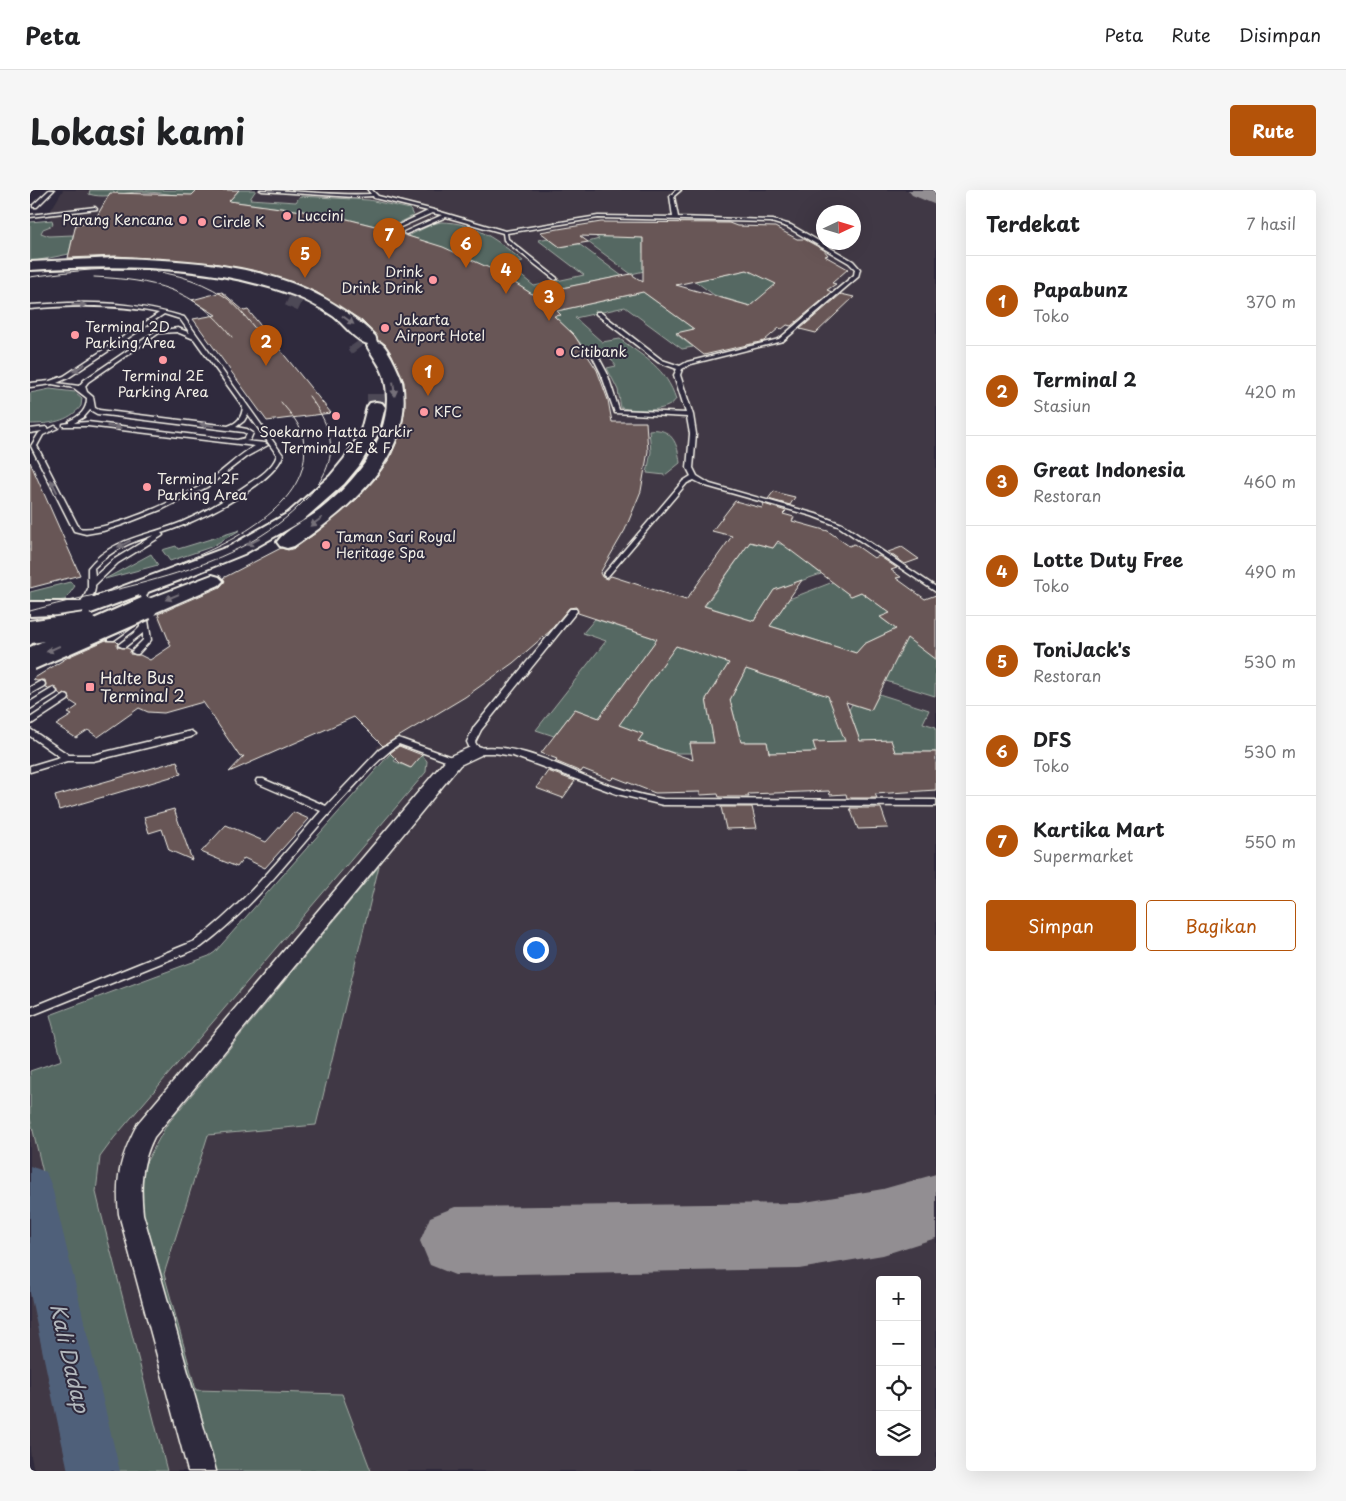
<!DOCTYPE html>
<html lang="id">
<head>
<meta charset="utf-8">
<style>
  :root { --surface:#fff; --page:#f6f6f6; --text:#202124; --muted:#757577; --line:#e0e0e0; --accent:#b45309 }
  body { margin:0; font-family:"Playpen Sans",sans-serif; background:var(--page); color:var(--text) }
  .controls { position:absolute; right:15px; bottom:15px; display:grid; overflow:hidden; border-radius:5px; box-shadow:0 5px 20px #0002 }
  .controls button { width:45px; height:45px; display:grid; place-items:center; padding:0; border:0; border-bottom:1px solid var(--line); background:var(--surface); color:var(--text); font:25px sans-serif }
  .compass { position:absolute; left:786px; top:15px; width:45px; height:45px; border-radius:50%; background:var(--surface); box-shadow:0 5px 20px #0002; rotate:86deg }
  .you { position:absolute; left:505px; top:759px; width:18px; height:18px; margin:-12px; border:4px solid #fff; border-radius:50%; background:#1a73e8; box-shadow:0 0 0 8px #1a73e833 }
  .badge { display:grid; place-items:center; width:32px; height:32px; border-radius:50%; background:var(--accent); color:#fff; font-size:16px; font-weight:700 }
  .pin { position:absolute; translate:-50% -41px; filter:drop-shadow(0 1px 2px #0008) }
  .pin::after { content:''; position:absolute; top:26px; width:18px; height:15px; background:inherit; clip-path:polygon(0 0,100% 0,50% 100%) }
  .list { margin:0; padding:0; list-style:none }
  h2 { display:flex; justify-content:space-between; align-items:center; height:65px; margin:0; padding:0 20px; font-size:21px }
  h2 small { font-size:16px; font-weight:400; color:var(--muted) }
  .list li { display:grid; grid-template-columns:32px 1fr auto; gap:15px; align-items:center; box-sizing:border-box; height:90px; padding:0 20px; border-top:1px solid var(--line) }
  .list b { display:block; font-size:19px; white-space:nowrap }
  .list p { margin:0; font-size:16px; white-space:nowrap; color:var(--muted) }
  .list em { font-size:16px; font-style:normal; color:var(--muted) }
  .actions { display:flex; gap:10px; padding:15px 20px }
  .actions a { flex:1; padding:11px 0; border:1px solid var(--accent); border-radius:5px; text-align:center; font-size:18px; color:var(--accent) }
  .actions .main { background:var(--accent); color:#fff }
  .icon { flex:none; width:28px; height:28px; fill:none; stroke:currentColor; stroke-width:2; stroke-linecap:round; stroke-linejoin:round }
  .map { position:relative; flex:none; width:906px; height:1281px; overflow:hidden; border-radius:5px }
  header { display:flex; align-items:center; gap:30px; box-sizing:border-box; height:70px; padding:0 25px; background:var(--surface); border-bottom:1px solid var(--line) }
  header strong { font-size:24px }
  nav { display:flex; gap:28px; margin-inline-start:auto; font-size:18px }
  .intro { display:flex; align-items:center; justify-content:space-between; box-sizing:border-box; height:120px; padding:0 30px }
  h1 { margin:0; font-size:35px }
  .button { padding:12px 22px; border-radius:5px; background:var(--accent); color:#fff; font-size:18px; font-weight:700 }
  main { display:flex; gap:30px; padding:0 30px }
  aside { flex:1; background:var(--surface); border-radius:5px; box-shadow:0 5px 20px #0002 }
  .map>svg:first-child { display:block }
  .built { fill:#403844; fill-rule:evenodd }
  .green { fill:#546862; stroke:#a4aca5 }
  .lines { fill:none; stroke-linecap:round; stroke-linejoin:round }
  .river { fill:#50607a; fill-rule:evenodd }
  .taxiway { fill:#928e92; fill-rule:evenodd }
  .building { fill:#685756; stroke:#f4f1e8; fill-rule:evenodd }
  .secondary-tunnel-far1 { stroke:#4d4857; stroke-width:14; stroke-dasharray:14 8; stroke-linecap:butt }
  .secondary-tunnel { stroke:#4d4857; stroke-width:18; stroke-dasharray:18 9; stroke-linecap:butt }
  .lane-casing { stroke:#f4f1e8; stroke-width:3 }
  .street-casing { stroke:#f4f1e8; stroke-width:3 }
  .secondary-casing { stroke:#f4f1e8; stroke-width:4 }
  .lane { fill:#2f2a3d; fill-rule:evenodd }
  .street { fill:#2f2a3d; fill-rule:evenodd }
  .secondary { fill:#2f2a3d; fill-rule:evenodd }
  .tram { stroke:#f4f1e8; stroke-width:1 }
  .secondary-bridge-casing { stroke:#f4f1e8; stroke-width:26; stroke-linecap:butt }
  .secondary-bridge { stroke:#2f2a3d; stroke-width:22 }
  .oneway { fill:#747079 }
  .poi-dot { fill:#ff9aa2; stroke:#2f2a3d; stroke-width:2 }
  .labels { text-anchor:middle; stroke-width:4; stroke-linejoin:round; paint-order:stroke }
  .far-poi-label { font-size:14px; fill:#f4f1e8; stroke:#2f2a3d; text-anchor:start }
  .poi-label { font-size:16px; fill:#f4f1e8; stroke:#2f2a3d; text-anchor:start }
  .near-water-label { font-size:21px; font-style:italic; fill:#b2b7bc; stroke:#2f2a3d }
</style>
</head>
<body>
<header>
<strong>Peta</strong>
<nav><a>Peta</a><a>Rute</a><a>Disimpan</a></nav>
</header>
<div class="intro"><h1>Lokasi kami</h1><a class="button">Rute</a></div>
<main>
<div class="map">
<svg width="906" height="1281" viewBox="0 0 906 1281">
  <rect width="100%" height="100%" fill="#2f2a3d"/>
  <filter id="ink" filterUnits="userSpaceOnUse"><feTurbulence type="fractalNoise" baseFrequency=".02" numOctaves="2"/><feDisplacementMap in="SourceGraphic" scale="10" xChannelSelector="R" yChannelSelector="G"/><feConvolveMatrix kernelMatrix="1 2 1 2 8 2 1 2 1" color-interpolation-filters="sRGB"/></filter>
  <g filter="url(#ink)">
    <path class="built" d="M33 0H906V1281H4L0 1261V881L32 870 20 825 179 766 185 762 357 566 346 557 351 554 324 527 215 575 173 512 134 523 118 522 152 480 122 416 212 380 266 350 359 256 360 173 301 117 193 80 38 72 43 46H19L11 43 22 30 18 25ZM794 22H824V52H794ZM850 1090H887V1262H850Z"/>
    <g class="green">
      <path d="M60 0H167L160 8C141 4 117 0 97 3 85 5 71 8 59 4Z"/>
      <polygon points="209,0 226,0 220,9 266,12 270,6 339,10 380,19 383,26 357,39 301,25 199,11"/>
      <polygon points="22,30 23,35 13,39 11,43 19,46 43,45 39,64 0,72 0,32"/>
      <path d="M411 32C445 32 468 51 493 71L478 75 504 96 554 85 508 50 518 48 530 57 549 54 592 86 502 104C463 79 423 60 378 46L403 34Z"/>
      <polygon points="558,41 613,48 613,63 632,77 601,84 558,52 569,49"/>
      <polygon points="717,80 750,92 756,116 728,109 720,116 684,105 665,91"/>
      <path d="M613 102 664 139 646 144 663 157 652 159 595 117 545 128 572 152 590 149C615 168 636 178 646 209 637 224 606 220 591 218L588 200 577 178 586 176 574 159 556 161 544 145 524 126 531 125 527 121Z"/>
      <path d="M20 199 45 202 52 208 51 216C39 232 19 234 0 234V203Z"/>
      <path d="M619 240C642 237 648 254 650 273L635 285 617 283 621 262Z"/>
      <polygon points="210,340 181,357 140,371 132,360 146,356 148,359"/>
      <polygon points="720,352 743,358 747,353 775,361 776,372 791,384 744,400 724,431 675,416"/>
      <polygon points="121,364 128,375 75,389"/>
      <polygon points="40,392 45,396 35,410 0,414 0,402"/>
      <polygon points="803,392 821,406 831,402 860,423 851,428 866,439 834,454 826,463 740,436 759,409"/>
      <polygon points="565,429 627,449 569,528 545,519 524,546 506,540 576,451 553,443"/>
      <polygon points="877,448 906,462 905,506 856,491 849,461"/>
      <polygon points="646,456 699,473 676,509 684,553 660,553 662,563 644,563 608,551 613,544 589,535"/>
      <polygon points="716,479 809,509 815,551 783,552 786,562 739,563 737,552 711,552 700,510"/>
      <polygon points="849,504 899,520 893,533 906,537 906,562 865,562 860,551 830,551 819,520 822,514 841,520"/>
      <polygon points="367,556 375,558 364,571 380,578 392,565 397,571 396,582 84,948 70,967 66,1002 70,1019 137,1281 84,1281 0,928 0,881 32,870 20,825 179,766 185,762"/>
      <polygon points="349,676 286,935 178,945 134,1084 166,1200 312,1204 341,1281 182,1281 108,1006 113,978 136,936"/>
    </g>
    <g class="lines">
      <polygon class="river" points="0,976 16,982 22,997 90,1281 38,1281 0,1103"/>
      <g class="taxiway">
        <polygon points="878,0 906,0 906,15 882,5"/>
        <polygon points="906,984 906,1048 853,1065 769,1079 425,1085 400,1075 390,1051 400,1027 425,1017 769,1013 853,999"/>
      </g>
    </g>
    <g class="building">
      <path d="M167 0H209L199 11 301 25 349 37 413 57 466 81 502 104 601 84 613 92V48L550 46 558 52 530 57 510 42 571 32 699 33 707 36 745 37 767 49H774L794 60 798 65 795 66 818 79 802 93 806 94 797 100 802 102 761 136 757 135 752 139 749 138 734 151 674 165 646 143 664 139 613 102 527 121 531 125 524 126 544 145 567 180 578 210 582 232H616L618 261 611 301 595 340 570 383 572 387 577 389 581 386 656 410 702 346 682 341 705 311 732 318 734 314 756 321 753 324 764 327 762 331 798 341 819 356 824 354 844 368 849 366 867 378 861 380 871 387 866 388 895 409 906 405V470L877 448 841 520 816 512 830 551 861 550 865 562H906V600L845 604 847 608H817L816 604 800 605 799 601 718 604 719 607H689L688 604 670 605V602L625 603 584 587 581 590 553 579 551 582 525 571 527 569 511 563 545 519 569 528 627 449 548 423 546 417 539 418 520 441 483 473 435 507 353 556 324 527 199 582 214 566 210 567 173 512 134 523 118 522 109 518 68 547 58 540 46 548 26 535 42 525 38 523 48 516 40 511 39 504 31 506 24 496 19 498 16 497 15 490 7 491 3 489 38 467 76 450 86 451 88 453 87 457 97 458 101 460 100 464 110 465 120 470 141 456 128 424 190 397 195 391 193 388 251 358 258 360 265 358 286 343 327 309 345 289 360 268 370 244 375 218 374 192 362 165 355 154 348 151 346 145 331 130 286 102 231 82 183 73 86 66 38 68 46 34 63 33 80 3 162 5ZM717 80 746 94 720 116 646 95ZM748 351 821 406 831 402 860 423 850 427 866 439 834 454 826 463 740 436 772 390 744 400 724 431 674 416 720 352 743 358ZM646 456 699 473 676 509 684 553H660L663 570 608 551 613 544 589 535ZM716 479 798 506 815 551 783 552 786 562 739 563 737 552H711L700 510Z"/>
      <polygon points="192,102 214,121 218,120 301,223 237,231 163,129 186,125 162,110"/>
      <polygon points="811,104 824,107 786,143 770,139"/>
      <polygon points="0,272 50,385 0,398"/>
      <polygon points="744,301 752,304 765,307 760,315 738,309"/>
      <polygon points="872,357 889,369 875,374 858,362"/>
      <polygon points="369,556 392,565 381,578 370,573 360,563"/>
      <polygon points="147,571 151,584 29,620 25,606"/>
      <polygon points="518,581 545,591 533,608 506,598"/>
      <polygon points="691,617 722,617 727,638 696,639"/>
      <polygon points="820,618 851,618 858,638 828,639"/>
      <polygon points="144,619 162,670 139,660 132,639 119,643 114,627"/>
      <polygon points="263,622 279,629 235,678 214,668 207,677 171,662 196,635 236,652"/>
    </g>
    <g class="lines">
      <g class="secondary-tunnel-far1">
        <polyline points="258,109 275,117"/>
        <polyline points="324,154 326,157"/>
      </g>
      <g class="secondary-tunnel">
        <polyline points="325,155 328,159"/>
        <polyline points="346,204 346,217"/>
      </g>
      <defs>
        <g id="lane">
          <polygon points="19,0 24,0 7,17 3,17 3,15"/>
          <path d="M230 0C267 0 304 6 341 4L338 0H342L348 6 404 20 475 41 568 26 643 27 640 6 646 0H651L644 6 648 27 743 30 761 35 823 71 830 79 828 87 753 151 661 174 652 179 650 185 663 225 666 244 663 278 667 286 680 294 786 324 812 334 906 397V402L808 336 782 326 676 296 664 290 657 293 578 386 576 387 573 385 653 291 661 286 657 278 660 244 657 227 585 223 571 183 563 167 564 166H568L577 183 589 220 656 223 644 185 647 179 628 172 566 124V122H570L632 170 650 176 657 172 749 149 824 85 825 79 819 73 757 37 741 32 568 28 477 43 478 49 527 88V89L525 90 474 50 473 43 416 27 376 44 374 43V42L412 25 402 23 364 40H362V38L398 21 344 8 343 6 324 7 232 1Z"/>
          <polygon points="65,17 67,19 0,27 0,25"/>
          <path d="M38 113C80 112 114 115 154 127L253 265C243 296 161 335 131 343L133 345 132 346 88 373 65 395C66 402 59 416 53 419L49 417 58 399V378C81 348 118 346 152 332 175 322 197 309 218 294 229 287 243 278 247 265L218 224 214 231 206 237 217 239 223 243 220 250 216 251 235 253 238 255 216 267 177 297 133 319 92 335 73 341 56 344 44 341 1 256 9 243 12 241 0 243V239L16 237 19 239 25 236 28 238 13 245 7 256 49 338C76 343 147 310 172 295 191 284 206 266 225 256L58 236H33V234L39 233V231C50 226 57 220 57 208L44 198 22 194 0 197V193L20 191 34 186 129 123C86 114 43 115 0 119V115ZM134 124 150 129 160 143 148 138 126 141 54 190 49 196 27 193 38 188ZM147 142 164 149 213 217C212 228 207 233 198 236L69 220 65 218 63 207 57 202 55 196 58 192 129 143ZM60 220 67 224 213 242 217 244 215 248 207 250 58 232 44 233 54 227ZM124 345 83 370 65 386 64 378C81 360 101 352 124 345Z"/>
          <path d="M119 394 123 396 118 402 115 410 121 450 108 464H105L101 462 113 450V443L95 457H92L88 455 105 442 110 437C110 421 102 403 119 394Z"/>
          <path d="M540 419H546L547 421 451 540 445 552 448 558C487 553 527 575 562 589 585 598 609 605 633 609L906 610V616L633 615 587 604 483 566 464 563H442L437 552 444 537Z"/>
          <polygon points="98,433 101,433 105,435 84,450 78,450 78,446"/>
          <polygon points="11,491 14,492 15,494 14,496 0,504 0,497"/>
          <polygon points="23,498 27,501 26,503 0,519 0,512"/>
          <polygon points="35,505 38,506 39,508 38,510 0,535 0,528"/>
          <polygon points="0,539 39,565 63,565 161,541 165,544 161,547 63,571 37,571 0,582 0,576 30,567 0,546"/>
          <path d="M368 548 427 569 428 571 424 574 369 554C350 567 335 585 319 602 270 654 229 714 171 757L0 826V818L165 751C214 715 251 667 291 621L227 593 226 591 227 589H233L296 616 349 560Z"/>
        </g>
        <path id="street" d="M445 555 451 557 454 561 451 565 430 575 124 947C111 973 110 995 113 1024L186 1281H158L89 1024C85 986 91 966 108 933L418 567Z"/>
        <g id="secondary">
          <path d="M86 68C149 70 217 73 276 99 301 111 325 126 345 146 346 147 346 150 347 152 348 153 350 152 351 153 358 158 370 184 372 192 385 265 319 320 264 356L257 358 250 356 247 352C256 339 277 330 290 320 330 288 368 240 354 186 351 176 342 165 337 156L338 154C325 151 314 134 303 126 291 118 276 110 263 105 178 74 88 75 0 80V72Z"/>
          <polygon points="346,212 352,213 355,217 348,244 329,276 314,294 272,331 214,364 150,390 61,423 18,447 10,449 2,447 0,440 2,437 24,425 0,426 0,412 51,412 200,356 258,323 300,286 314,269 330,244 337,217 340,213"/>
          <polygon points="182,385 189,387 193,391 189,395 124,423 116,425 108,423 105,418 108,413"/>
        </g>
      </defs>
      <use href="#lane" class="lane-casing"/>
      <use href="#street" class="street-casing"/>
      <use href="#secondary" class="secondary-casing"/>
      <use href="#lane" class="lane"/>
      <use href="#street" class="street"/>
      <use href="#secondary" class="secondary"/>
      <g class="tram">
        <path d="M0 87C62 78 139 69 194 106 207 115 218 130 228 142"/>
        <path d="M64 87C123 90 165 98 202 147"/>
        <path d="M152 372C201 353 291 310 272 244 269 232 258 221 251 212"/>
        <path d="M0 421C93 395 206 383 275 310 309 274 308 245 279 206"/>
      </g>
      <defs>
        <g id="secondary-bridge">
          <polyline points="0,442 55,434"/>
          <polyline points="0,469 116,418"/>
        </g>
      </defs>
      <use href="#secondary-bridge" class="secondary-bridge-casing"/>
      <use href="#secondary-bridge" class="secondary-bridge"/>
    </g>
    <defs><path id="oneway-solid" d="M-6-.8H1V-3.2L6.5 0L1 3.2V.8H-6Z" transform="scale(1.25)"/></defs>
    <g class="oneway">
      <use href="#oneway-solid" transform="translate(49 115)"/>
      <use href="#oneway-solid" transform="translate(318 130) rotate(36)"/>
      <use href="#oneway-solid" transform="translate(49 178) rotate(147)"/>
      <use href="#oneway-solid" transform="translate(364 199) rotate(83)"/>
      <use href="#oneway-solid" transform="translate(177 235) rotate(-173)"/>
      <use href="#oneway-solid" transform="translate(84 237) rotate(7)"/>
      <use href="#oneway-solid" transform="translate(24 296) rotate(-117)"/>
      <use href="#oneway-solid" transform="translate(286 332) rotate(144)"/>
      <use href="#oneway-solid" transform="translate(223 352) rotate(153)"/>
      <use href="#oneway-solid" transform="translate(94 354) rotate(154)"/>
      <use href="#oneway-solid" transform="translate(142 407) rotate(157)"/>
      <use href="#oneway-solid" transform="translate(23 459) rotate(156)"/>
    </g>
  </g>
  <g class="poi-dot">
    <circle cx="257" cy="26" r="5"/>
    <circle cx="153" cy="30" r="5"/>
    <circle cx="172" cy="32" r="5"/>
    <circle cx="403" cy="90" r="5"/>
    <circle cx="355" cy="138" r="5"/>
    <circle cx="45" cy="145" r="5"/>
    <circle cx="530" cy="162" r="5"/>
    <circle cx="133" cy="170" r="5"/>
    <circle cx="394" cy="222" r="5"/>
    <circle cx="306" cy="226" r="5"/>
    <circle cx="117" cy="297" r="5"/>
    <circle cx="296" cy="355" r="5"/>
    <rect x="55" y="492" width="10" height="10" rx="2.5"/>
  </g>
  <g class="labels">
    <g class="far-poi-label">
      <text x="267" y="31">Luccini</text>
      <text x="143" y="35" text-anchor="end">Parang Kencana</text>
      <text x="182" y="37">Circle K</text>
      <text x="393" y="87" text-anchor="end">Drink<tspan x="393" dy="16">Drink Drink</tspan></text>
      <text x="365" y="135">Jakarta<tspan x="365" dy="16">Airport Hotel</tspan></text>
      <text x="55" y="142">Terminal 2D<tspan x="55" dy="16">Parking Area</tspan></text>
      <text x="540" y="167">Citibank</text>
      <text x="133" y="191" text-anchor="middle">Terminal 2E<tspan x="133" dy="16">Parking Area</tspan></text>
      <text x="404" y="227">KFC</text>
      <text x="306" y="247" text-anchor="middle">Soekarno Hatta Parkir<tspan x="306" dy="16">Terminal 2E &amp; F</tspan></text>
      <text x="127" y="294">Terminal 2F<tspan x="127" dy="16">Parking Area</tspan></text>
      <text x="306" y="352">Taman Sari Royal<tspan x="306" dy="16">Heritage Spa</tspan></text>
    </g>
    <g class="poi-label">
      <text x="70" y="494">Halte Bus<tspan x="70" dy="18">Terminal 2</tspan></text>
    </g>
    <g class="near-water-label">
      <text transform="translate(39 1168) rotate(77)" y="7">Kali Dadap</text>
    </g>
  </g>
</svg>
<div class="controls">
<button>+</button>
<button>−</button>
<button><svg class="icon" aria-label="locate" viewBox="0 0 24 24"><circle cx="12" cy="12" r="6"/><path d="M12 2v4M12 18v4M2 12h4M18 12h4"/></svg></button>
<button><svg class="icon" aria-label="layers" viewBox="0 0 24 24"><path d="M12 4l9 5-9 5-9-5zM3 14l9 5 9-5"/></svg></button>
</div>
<svg class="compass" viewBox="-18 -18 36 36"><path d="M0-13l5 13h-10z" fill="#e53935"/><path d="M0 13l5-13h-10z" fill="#757577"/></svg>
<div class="you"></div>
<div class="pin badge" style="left:398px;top:206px">1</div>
<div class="pin badge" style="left:236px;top:176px">2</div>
<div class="pin badge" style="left:519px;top:131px">3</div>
<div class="pin badge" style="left:476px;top:104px">4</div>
<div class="pin badge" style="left:275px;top:88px">5</div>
<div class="pin badge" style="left:436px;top:78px">6</div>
<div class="pin badge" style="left:359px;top:69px">7</div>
</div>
<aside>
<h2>Terdekat<small>7 hasil</small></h2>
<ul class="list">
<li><span class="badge">1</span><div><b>Papabunz</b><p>Toko</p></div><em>370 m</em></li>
<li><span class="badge">2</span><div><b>Terminal 2</b><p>Stasiun</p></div><em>420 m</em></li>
<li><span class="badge">3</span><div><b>Great Indonesia</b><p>Restoran</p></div><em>460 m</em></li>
<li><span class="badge">4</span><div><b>Lotte Duty Free</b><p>Toko</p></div><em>490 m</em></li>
<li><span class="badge">5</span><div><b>ToniJack's</b><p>Restoran</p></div><em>530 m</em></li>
<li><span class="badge">6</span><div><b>DFS</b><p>Toko</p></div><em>530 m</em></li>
<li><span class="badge">7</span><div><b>Kartika Mart</b><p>Supermarket</p></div><em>550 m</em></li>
</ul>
<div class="actions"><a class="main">Simpan</a><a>Bagikan</a></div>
</aside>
</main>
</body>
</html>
